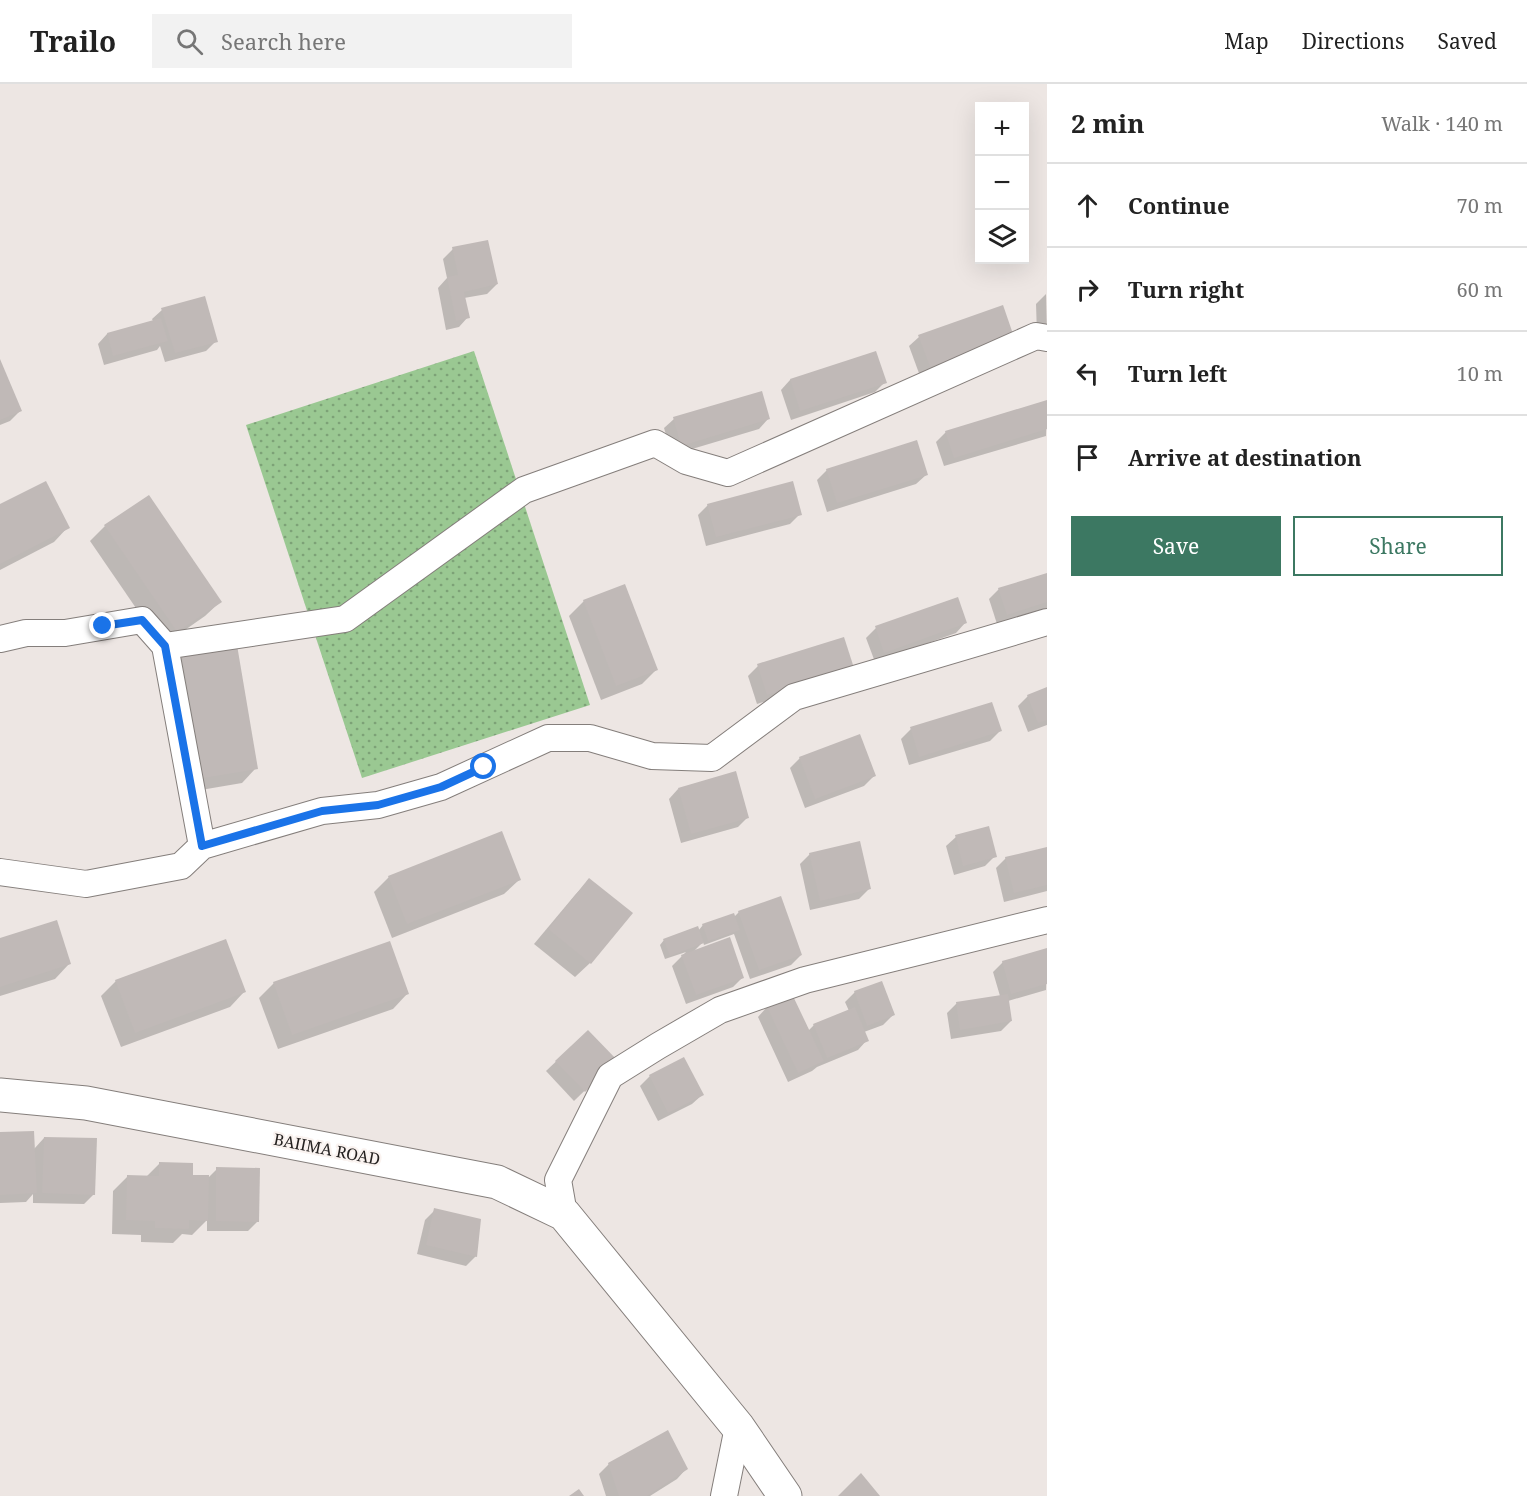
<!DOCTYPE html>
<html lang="en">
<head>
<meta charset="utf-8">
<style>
  :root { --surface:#fff; --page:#f2f2f2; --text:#222; --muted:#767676; --line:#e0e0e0; --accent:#3c7862 }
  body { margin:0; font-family:"Noto Serif",serif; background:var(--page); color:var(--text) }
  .controls { position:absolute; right:18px; top:18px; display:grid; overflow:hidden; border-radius:0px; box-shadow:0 6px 24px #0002 }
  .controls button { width:54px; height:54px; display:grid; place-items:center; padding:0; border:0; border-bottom:2px solid var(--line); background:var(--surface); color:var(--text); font:30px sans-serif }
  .stop { position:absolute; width:18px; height:18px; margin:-14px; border:4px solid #1a73e8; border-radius:50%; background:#fff }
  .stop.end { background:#1a73e8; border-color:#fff; box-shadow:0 2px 6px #0008 }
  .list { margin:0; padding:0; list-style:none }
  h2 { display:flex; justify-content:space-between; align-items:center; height:78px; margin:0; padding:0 24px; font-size:26px }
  h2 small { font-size:20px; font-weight:400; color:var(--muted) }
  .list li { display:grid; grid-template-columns:39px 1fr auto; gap:18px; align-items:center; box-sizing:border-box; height:84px; padding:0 24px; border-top:2px solid var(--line) }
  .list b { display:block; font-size:22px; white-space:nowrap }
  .list em { font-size:20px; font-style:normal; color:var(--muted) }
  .actions { display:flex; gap:12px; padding:18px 24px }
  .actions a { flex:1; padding:14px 0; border:2px solid var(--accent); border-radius:0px; text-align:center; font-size:21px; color:var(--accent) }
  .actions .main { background:var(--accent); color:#fff }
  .icon { flex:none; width:33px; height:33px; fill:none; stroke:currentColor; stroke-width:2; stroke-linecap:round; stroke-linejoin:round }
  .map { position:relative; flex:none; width:1047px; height:1412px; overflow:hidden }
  header { display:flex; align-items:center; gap:36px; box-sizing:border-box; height:84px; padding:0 30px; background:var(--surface); border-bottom:2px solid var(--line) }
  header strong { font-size:28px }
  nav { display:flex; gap:33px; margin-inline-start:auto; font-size:21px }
  .search { width:420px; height:54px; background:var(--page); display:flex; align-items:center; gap:15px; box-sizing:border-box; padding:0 21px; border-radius:0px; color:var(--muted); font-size:22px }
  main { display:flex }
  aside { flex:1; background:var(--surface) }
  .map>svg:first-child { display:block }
  .park { fill:url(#park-dots) }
  .shadow { fill:#0003 }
  .building { fill:#c0b9b7 }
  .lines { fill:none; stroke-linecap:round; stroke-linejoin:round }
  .minor-casing { stroke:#847e7b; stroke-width:28 }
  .tertiary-casing { stroke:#847e7b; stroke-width:35 }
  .minor { stroke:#fff; stroke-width:26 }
  .tertiary { stroke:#fff; stroke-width:33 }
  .route { stroke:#1a73e8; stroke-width:8 }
  .labels { text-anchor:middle; stroke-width:4.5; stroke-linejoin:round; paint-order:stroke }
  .street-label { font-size:16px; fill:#242120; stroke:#faf3f0 }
</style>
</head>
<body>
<header>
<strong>Trailo</strong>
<div class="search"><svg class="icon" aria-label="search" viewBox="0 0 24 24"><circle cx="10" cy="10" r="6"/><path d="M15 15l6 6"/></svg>Search here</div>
<nav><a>Map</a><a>Directions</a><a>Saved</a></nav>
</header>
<main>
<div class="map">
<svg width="1047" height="1412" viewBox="0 0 1047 1412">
  <defs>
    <pattern id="park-dots" width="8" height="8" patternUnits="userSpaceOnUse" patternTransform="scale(1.5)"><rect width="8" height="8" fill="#9ac892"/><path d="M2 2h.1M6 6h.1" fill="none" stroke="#7da277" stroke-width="1.8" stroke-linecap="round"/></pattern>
  </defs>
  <rect width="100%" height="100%" fill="#ede6e3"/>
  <polygon class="park" points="474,267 590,621 362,694 246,341"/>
  <g class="shadow">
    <polygon points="453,165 497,200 487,210 464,214 468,233 459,243 446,246 438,204 447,194 443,175"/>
    <polygon points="1046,210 1047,251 1037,252 1036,220"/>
    <polygon points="162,226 216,257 206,267 165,278 160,262 157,266 104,281 98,260 107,250 153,237 152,235"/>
    <polygon points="919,253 1013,253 920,292 909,262"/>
    <polygon points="875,269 885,298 875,308 791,336 781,306 790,296"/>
    <polygon points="0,281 20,327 10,337 0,341"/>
    <polygon points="1047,318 1046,352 944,382 936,358 946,348"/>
    <polygon points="674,335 768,335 759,345 672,371 664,344"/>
    <polygon points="827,386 926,391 916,400 827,428 817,396"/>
    <polygon points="708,421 800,430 790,440 706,462 698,431"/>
    <polygon points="0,422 68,443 54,458 0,486"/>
    <polygon points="105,442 220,518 205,532 162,562 90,457"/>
    <polygon points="1047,490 1047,524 997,540 989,515 999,505"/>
    <polygon points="584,517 657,585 642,600 601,616 569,532"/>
    <polygon points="965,539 956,549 875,578 866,554 876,544"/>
    <polygon points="183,572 256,684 242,699 189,708 168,587"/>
    <polygon points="758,582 843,593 757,620 748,592"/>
    <polygon points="1047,605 1047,641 1028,648 1018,622 1028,612"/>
    <polygon points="911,645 1000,647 990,657 909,681 901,655"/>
    <polygon points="800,674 874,692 864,702 805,724 790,684"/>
    <polygon points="678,705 748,733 738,743 681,759 669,715"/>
    <polygon points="956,753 995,772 985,782 954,791 946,762"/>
    <polygon points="1047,764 1047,807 1004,818 996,784 1006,774"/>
    <polygon points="810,770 869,805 859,815 810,826 800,780"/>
    <polygon points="389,793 519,796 504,810 392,854 374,808"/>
    <polygon points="589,796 590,879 575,893 534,860 575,811"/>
    <polygon points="739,828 801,871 791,881 750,895 734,850 704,861 703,858 693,868 742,894 733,903 686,920 672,882 686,868 665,875 660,861 664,856 698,847 703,841 734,833"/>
    <polygon points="0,856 69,880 55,895 0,912"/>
    <polygon points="1047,866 1046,906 1008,917 1011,937 1001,947 951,955 947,929 956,920 1000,912 993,888 1003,878"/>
    <polygon points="116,897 244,908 230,923 121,963 101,912"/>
    <polygon points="274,899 407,910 393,925 278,965 259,914"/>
    <polygon points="855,908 893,931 883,941 864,948 867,956 858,966 817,983 812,987 788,998 758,933 767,923 808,947 814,941 849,927 845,918"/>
    <polygon points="587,948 615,977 574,1017 546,987"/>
    <polygon points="650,992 702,1011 692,1020 658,1037 640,1002"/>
    <polygon points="0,1050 34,1065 44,1054 94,1110 84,1120 33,1119 33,1110 26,1118 0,1119"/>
    <polygon points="160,1079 191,1092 209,1093 217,1085 258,1137 248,1147 207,1147 207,1136 192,1151 182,1150 173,1159 141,1158 141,1151 112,1150 113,1107 128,1092 146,1093"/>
    <polygon points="435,1126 476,1172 466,1182 417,1170 425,1136"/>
    <polygon points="609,1380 686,1385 677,1395 650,1412 606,1412 599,1390"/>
  </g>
  <g class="building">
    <polygon points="488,156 498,200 464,208 470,234 456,237 447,193 458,191 452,163"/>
    <polygon points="205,212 218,258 175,269 161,224"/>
    <polygon points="1003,221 1014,253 930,283 918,251"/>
    <polygon points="161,234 168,257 113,272 107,249"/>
    <polygon points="876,267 887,299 800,327 790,295"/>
    <polygon points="0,275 22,327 0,336"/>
    <polygon points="762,307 770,335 681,362 673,333"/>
    <polygon points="1047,316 1047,345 954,374 945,347"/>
    <polygon points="917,356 928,391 837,419 826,385"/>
    <polygon points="46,397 70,444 0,480 0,420"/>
    <polygon points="793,397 802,431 716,453 707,420"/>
    <polygon points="149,411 222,518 177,548 104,441"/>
    <polygon points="1047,489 1047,518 1007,531 998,504"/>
    <polygon points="625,500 658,586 616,602 583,516"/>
    <polygon points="958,513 967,539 884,569 875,542"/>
    <polygon points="844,553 854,584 767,611 757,580"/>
    <polygon points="237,561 258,685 203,694 182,570"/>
    <polygon points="1047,603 1047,636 1038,639 1027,611"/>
    <polygon points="992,618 1002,647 919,673 910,643"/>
    <polygon points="860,650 876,692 815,715 799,673"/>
    <polygon points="736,687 749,734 691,750 678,704"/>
    <polygon points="989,742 997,773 963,782 955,751"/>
    <polygon points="502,747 521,796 407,840 388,792"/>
    <polygon points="860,757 871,805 820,817 809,769"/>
    <polygon points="1047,763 1047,801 1014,809 1005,773"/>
    <polygon points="589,794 633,829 591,880 548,845"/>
    <polygon points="781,812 802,871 759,886 738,827"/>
    <polygon points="734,829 740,846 708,857 702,840"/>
    <polygon points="57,836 71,880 0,903 0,854"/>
    <polygon points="698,842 704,859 670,872 663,855"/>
    <polygon points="730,853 744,894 696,911 681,871"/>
    <polygon points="226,855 246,908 135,949 115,896"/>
    <polygon points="390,857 409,910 292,951 273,898"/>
    <polygon points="1047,864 1047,900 1011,910 1002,877"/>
    <polygon points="882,897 895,931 867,942 854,907"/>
    <polygon points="792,910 824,977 798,989 766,921"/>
    <polygon points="1008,910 1012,937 960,946 956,918"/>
    <polygon points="855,923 869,957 827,974 813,940"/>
    <polygon points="588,946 618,977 585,1008 555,977"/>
    <polygon points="684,973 704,1011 668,1029 649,991"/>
    <polygon points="34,1047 37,1109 0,1111 0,1048"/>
    <polygon points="44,1053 97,1054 95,1111 42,1109"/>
    <polygon points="159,1078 193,1079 193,1091 209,1091 208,1137 189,1136 189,1145 155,1144 155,1137 126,1136 127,1091 159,1092"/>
    <polygon points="216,1083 260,1084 259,1138 216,1137"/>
    <polygon points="434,1124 481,1135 477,1173 426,1161"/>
    <polygon points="668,1346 688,1385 647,1412 619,1412 608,1379"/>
    <polygon points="861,1389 880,1412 838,1412"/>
    <polygon points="579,1405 584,1412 569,1412"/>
  </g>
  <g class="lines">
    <defs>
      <g id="minor">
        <polyline points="0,555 26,549 65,549 142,536 165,562 202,762"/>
        <polyline points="165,562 345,535 524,406 655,359 686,377 728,389 1036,252 1047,254"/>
        <polyline points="0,788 86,800 181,782 202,762 322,727 378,721 441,703 548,654 590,654 652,672 712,674 794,613 1047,538"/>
        <polyline points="564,1130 558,1096 610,992 658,962 720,926 805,896 1047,836"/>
        <polyline points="724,1412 738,1343"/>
      </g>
      <polyline id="tertiary" points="0,1011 86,1019 497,1098 564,1130 738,1343 785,1412"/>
    </defs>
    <use href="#minor" class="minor-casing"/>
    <use href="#tertiary" class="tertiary-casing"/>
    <use href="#minor" class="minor"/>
    <use href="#tertiary" class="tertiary"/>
  </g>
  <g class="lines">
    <polyline class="route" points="103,542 142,536 165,562 202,762 322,727 378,721 441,703 484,683"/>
  </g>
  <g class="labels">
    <g class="street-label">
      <text transform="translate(327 1065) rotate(11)" y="6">BAIIMA ROAD</text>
    </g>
  </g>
</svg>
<div class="controls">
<button>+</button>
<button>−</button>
<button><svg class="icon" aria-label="layers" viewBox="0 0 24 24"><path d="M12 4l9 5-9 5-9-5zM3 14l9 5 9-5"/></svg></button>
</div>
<div class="stop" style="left:484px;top:683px"></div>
<div class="stop end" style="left:103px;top:542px"></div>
</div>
<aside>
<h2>2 min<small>Walk · 140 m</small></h2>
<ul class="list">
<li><svg class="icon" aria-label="ahead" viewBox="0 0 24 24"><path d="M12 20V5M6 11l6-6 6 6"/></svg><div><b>Continue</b></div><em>70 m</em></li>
<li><svg class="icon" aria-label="right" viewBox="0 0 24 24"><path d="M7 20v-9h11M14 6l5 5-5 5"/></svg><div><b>Turn right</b></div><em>60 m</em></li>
<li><svg class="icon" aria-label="left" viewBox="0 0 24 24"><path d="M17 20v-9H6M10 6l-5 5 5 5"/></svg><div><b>Turn left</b></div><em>10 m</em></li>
<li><svg class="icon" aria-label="arrive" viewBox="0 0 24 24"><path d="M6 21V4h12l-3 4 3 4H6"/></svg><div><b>Arrive at destination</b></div></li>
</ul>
<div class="actions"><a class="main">Save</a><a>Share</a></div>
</aside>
</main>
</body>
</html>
